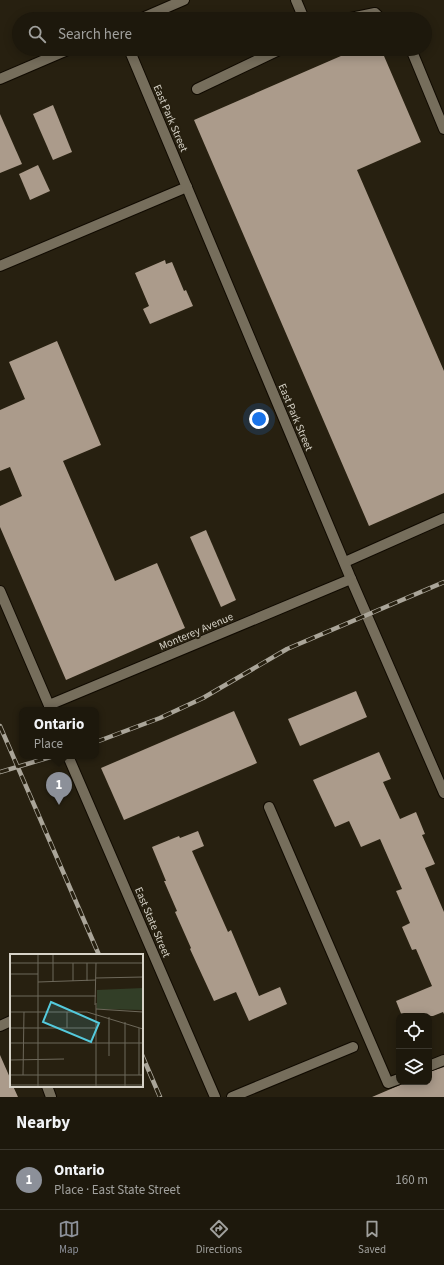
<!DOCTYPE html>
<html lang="en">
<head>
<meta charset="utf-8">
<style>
  :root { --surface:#1d180c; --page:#252115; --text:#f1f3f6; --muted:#a0a09d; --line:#3b372d; --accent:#8c9099 }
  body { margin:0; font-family:"Source Sans 3",sans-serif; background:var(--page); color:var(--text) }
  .controls { position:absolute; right:12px; bottom:12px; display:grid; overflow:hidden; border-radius:8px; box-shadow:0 2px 10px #0003 }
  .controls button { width:36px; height:36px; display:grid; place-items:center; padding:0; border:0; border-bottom:1px solid var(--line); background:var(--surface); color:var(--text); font:20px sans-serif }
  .you { position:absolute; left:259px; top:419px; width:14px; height:14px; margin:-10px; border:3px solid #fff; border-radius:50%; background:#1a73e8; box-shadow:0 0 0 6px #1a73e833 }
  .badge { display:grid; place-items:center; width:26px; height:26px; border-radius:50%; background:var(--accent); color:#fff; font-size:13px; font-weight:700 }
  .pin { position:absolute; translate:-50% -33px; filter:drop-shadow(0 1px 2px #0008) }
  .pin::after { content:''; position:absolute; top:21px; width:14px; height:12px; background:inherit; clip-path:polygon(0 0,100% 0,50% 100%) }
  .popup { position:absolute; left:19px; top:707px; width:80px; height:52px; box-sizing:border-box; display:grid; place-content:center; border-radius:8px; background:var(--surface); filter:drop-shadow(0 1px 3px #0005); font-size:13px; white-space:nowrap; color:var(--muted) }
  .popup b { font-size:15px; color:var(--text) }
  .popup::after { content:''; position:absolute; left:50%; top:100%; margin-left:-8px; border:8px solid transparent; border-top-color:var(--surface) }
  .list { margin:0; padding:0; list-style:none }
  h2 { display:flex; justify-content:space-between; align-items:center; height:52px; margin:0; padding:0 16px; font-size:17px }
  h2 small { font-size:13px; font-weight:400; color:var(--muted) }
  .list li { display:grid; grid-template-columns:26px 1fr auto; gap:12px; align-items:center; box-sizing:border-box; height:60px; padding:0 16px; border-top:1px solid var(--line) }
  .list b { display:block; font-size:15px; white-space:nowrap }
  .list p { margin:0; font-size:13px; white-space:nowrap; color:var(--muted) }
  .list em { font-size:13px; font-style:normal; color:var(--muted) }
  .icon { flex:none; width:22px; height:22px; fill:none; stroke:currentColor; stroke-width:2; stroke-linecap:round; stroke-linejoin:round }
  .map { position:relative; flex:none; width:444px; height:1097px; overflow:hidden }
  .search { position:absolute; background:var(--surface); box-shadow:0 2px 10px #0003; left:12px; right:12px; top:12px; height:44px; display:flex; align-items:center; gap:10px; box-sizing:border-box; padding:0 14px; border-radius:22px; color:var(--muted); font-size:15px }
  .sheet { height:112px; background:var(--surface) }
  nav { display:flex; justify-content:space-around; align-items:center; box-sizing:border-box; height:56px; border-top:1px solid var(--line); background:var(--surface); font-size:11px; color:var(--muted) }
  nav a { display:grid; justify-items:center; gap:2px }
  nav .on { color:var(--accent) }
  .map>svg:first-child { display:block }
  .building { fill:#ab9b8b }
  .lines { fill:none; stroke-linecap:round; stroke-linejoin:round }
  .service-casing { stroke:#100a00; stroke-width:12 }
  .minor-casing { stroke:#100a00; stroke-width:12 }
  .tertiary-casing { stroke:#100a00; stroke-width:12 }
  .service { stroke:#766e5c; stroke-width:10 }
  .minor { stroke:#766e5c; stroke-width:10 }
  .tertiary { stroke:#766e5c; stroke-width:10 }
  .rail-casing { stroke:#aaa599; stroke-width:4.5 }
  .rail { stroke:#272010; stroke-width:3; stroke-dasharray:9; stroke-linecap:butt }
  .labels { text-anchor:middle; stroke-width:4; stroke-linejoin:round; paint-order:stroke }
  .street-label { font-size:11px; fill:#d7d3c8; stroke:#272010 }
  .inset-road { fill:none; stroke:#6d685a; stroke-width:1 }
  .view { fill:#54cadd; fill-opacity:0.15; stroke:#54cadd; stroke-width:2 }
  .inset-edge { fill:none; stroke:#d7d3c8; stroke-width:2 }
</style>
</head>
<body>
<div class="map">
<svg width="444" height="1097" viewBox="0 0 444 1097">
  <rect width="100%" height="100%" fill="#272010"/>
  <g class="building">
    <polygon points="357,49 381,49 421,142 357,170 444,371 444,493 369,526 194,120"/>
    <polygon points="53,105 72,152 53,160 33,114"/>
    <polygon points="0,114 22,164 0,173"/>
    <polygon points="38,165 50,191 30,200 19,174"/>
    <polygon points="165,260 166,264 172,262 184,291 186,290 193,306 150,324 143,309 149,306 135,273"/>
    <polygon points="57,341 101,445 63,461 115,581 157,563 185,628 66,680 0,527 0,506 22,496 10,467 0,471 0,410 25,399 9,362"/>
    <polygon points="206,530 236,600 221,607 190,537"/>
    <polygon points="356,691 367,717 300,746 288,719"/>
    <polygon points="234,711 257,763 124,820 101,768"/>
    <polygon points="379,752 391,779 383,782 400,819 416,812 425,834 422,835 435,864 425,868 444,912 444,1014 443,1012 433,1016 402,1016 396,1001 432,986 416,949 412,950 402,927 410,923 396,891 402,889 380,839 361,847 349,821 335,827 313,780"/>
    <polygon points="198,831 204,846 192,851 228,932 231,930 259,996 280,987 287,1004 249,1021 236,992 214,1001 190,949 191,948 175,912 177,911 164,881 166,881 152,847 179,836 180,838"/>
    <polygon points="0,1055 11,1080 11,1086 13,1086 18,1097 0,1097"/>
    <polygon points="444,1067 444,1097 372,1097 407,1082 429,1082 429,1072"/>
  </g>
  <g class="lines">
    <defs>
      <g id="service">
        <polyline points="296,0 304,19"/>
        <polyline points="346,19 375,13 381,19"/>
        <polyline points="411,49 444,129"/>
        <polyline points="197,89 281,49"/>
        <polyline points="0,266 187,187"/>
        <polyline points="345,562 444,518"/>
        <polyline points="269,807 388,1083 399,1079"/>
        <polyline points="0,1026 11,1021"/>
        <polyline points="429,1066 444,1060"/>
        <polyline points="47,1086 51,1097"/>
        <polyline points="232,1097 353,1047"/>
      </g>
      <g id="minor">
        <polyline points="129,49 351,579 444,793"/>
        <polyline points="0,591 51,710"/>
        <polyline points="49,705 351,579"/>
        <polyline points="68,756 215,1097"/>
      </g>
      <g id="tertiary">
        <polyline points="140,19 184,0"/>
        <polyline points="0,79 70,49"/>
      </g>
    </defs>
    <use href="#service" class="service-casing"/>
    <use href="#minor" class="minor-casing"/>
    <use href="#tertiary" class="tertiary-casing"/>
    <use href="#service" class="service"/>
    <use href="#minor" class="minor"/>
    <use href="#tertiary" class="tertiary"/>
    <defs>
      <g id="rail">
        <polyline points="0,726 99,955"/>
        <polyline points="96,742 160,718 203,698 287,649 444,582"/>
        <polyline points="0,772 54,756"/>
        <polyline points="142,1055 160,1097"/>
      </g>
    </defs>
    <use href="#rail" class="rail-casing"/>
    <use href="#rail" class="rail"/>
  </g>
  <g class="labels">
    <g class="street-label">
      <text transform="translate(171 118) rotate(67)" y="4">East Park Street</text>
      <text transform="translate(296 417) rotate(67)" y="4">East Park Street</text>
      <text transform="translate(196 631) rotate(-23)" y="4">Monterey Avenue</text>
      <text transform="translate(153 922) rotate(67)" y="4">East State Street</text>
    </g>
  </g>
  <g transform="translate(10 954)">
    <rect width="133" height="133" fill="#272010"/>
    <path d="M133 34V56L87 55V36Z" fill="#323e27"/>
    <path class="inset-road" d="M28 0V132M43 0V28M0 9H133M63 9V27M0 20H28M86 24 133 23M77 27V9M28 28 86 26M0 42H86M86 49V133M85 51 86 9M86 55 133 58M0 58H77L133 75M99 63V102M0 74H86M57 74V58M0 89H133M0 106 54 105M0 121H133M13 121 14 58M129 121V74M0 131H133M115 132V68"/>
    <path class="view" d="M41 48 89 69 81 88 33 68Z"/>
    <rect width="133" height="133" class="inset-edge"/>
  </g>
</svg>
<div class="controls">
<button><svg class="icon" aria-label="locate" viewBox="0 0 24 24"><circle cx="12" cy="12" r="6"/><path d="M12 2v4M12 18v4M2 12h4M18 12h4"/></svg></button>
<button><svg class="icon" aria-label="layers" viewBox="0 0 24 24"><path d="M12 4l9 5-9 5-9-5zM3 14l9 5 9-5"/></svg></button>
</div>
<div class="you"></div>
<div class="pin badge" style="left:59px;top:805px">1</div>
<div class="popup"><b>Ontario</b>Place</div>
<div class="search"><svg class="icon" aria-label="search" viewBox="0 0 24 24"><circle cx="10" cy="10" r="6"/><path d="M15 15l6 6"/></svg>Search here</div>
</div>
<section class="sheet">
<h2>Nearby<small></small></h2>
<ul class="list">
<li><span class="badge">1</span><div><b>Ontario</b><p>Place · East State Street</p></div><em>160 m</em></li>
</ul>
</section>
<nav>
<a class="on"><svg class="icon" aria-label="map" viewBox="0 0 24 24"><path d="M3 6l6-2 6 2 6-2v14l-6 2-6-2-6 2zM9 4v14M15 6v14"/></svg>Map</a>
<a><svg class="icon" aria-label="directions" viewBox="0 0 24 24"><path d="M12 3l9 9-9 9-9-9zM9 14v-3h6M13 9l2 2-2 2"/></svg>Directions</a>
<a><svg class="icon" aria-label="saved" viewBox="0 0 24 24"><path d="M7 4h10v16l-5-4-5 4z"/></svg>Saved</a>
</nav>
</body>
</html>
